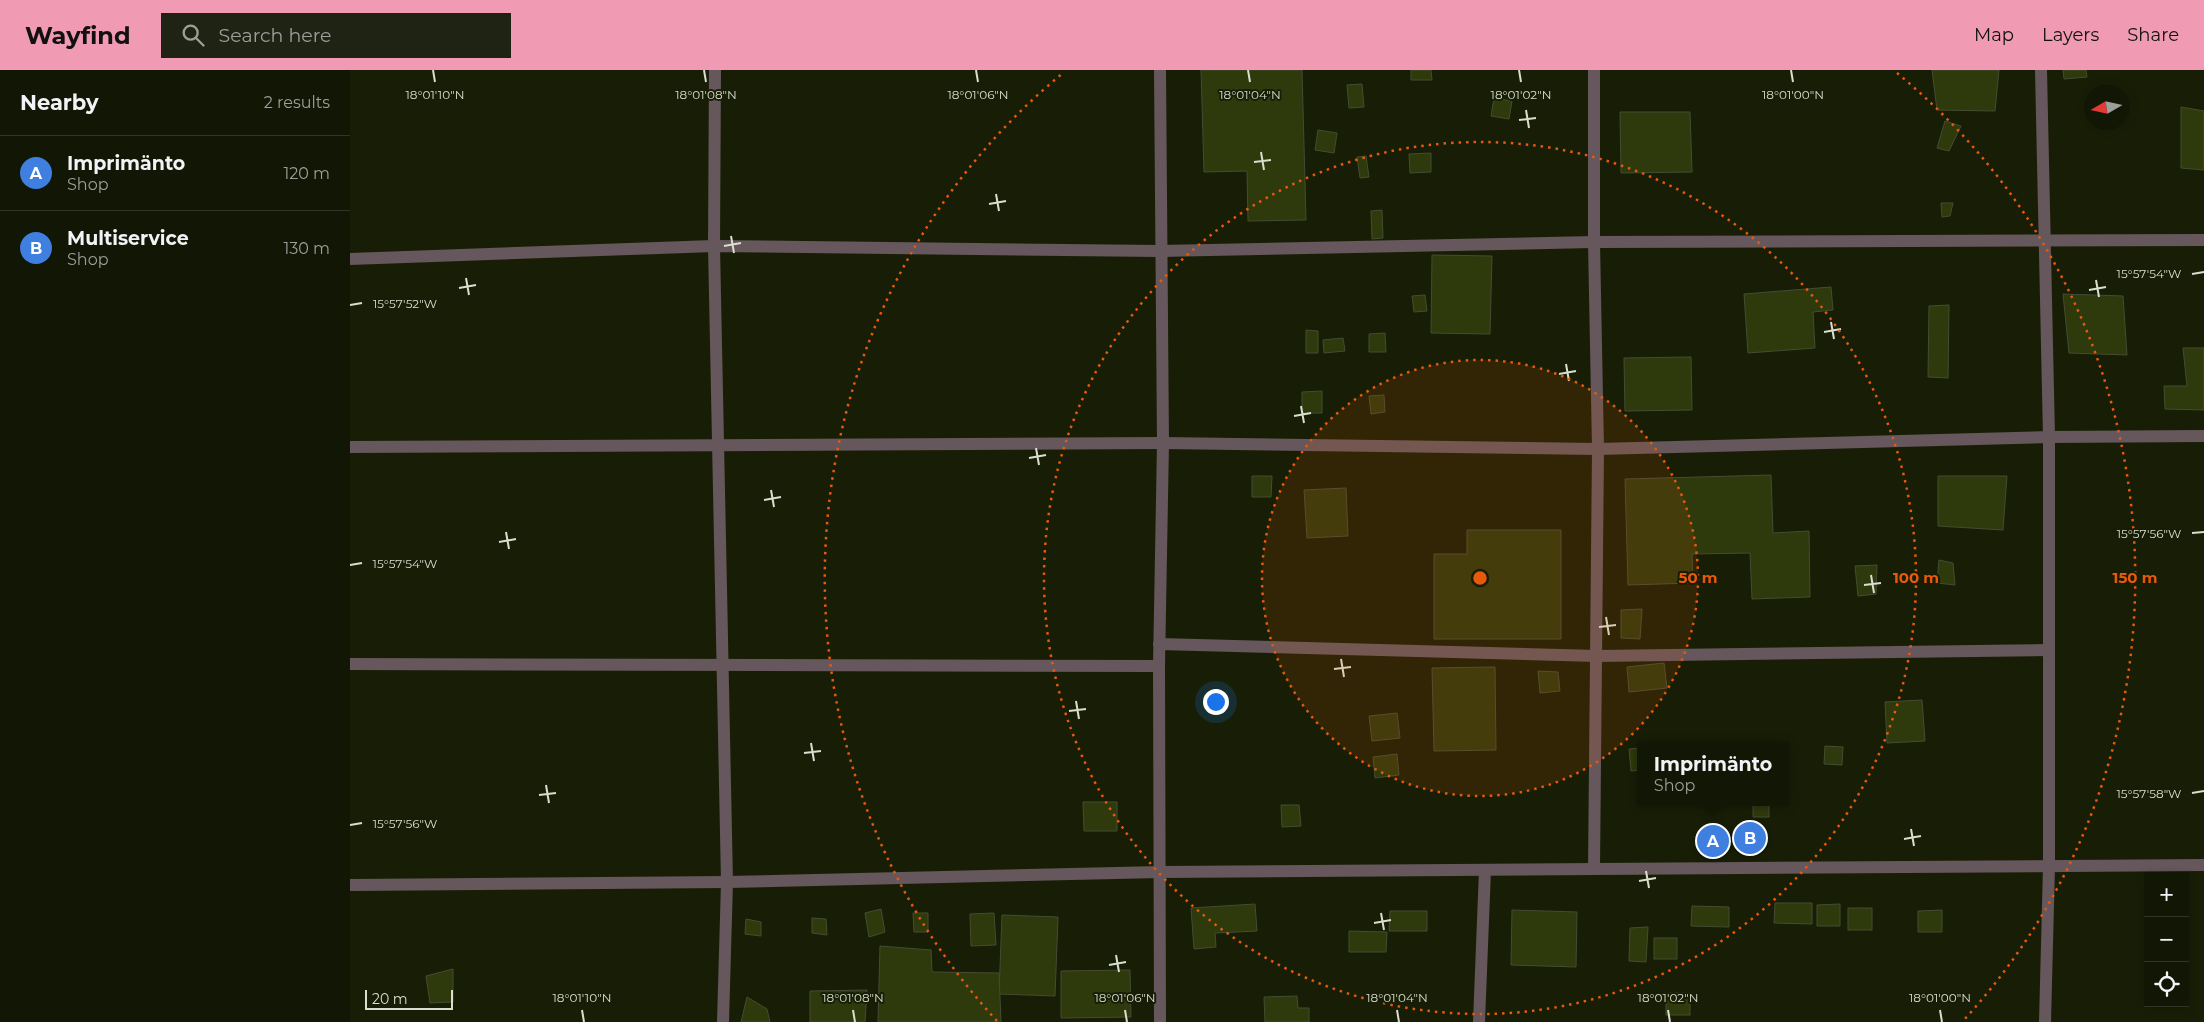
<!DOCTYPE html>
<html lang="en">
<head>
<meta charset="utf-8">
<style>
  :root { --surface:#121604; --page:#1f2313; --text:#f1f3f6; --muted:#9c9f9a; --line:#313526; --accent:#f09ab4 }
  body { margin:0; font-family:Montserrat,sans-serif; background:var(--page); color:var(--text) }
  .controls { position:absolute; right:15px; bottom:15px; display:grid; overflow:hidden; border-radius:0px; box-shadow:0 2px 8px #0003 }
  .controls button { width:45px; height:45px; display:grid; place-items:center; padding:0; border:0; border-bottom:1px solid var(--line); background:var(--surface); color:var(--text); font:25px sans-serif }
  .compass { position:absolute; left:1734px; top:15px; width:45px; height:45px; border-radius:50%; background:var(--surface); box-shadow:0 2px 8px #0003; rotate:261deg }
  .scale { position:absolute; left:15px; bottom:12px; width:88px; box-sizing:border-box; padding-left:5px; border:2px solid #d9decf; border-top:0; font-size:14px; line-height:18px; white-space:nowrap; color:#d9decf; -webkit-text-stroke:4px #181e06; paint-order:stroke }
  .you { position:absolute; left:865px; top:631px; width:18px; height:18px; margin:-12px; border:4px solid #fff; border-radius:50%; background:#1a73e8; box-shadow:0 0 0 8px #1a73e833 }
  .badge { display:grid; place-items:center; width:32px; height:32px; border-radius:50%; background:var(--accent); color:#fff; font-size:16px; font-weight:700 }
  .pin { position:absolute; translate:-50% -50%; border:2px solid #fff; box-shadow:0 1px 5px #0006 }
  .popup { position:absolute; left:1287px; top:671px; width:152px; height:65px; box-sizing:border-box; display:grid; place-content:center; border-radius:0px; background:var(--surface); filter:drop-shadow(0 1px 4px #0005); font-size:16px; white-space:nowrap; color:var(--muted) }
  .popup b { font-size:19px; color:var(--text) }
  .popup::after { content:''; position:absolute; left:50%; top:100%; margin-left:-10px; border:10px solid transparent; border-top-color:var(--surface) }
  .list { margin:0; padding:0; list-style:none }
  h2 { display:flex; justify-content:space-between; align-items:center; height:65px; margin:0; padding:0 20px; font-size:21px }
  h2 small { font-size:16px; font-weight:400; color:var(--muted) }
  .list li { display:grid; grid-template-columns:32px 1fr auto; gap:15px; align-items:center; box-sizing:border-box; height:75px; padding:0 20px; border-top:1px solid var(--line) }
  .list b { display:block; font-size:19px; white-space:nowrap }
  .list p { margin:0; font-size:16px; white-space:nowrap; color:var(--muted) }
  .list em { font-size:16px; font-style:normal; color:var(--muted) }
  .icon { flex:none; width:28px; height:28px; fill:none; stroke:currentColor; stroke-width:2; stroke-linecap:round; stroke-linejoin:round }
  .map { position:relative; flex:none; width:1854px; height:952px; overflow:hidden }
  header { display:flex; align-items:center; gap:30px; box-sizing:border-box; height:70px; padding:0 25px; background:var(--accent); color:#111 }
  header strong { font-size:24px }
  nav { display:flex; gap:28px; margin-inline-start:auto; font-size:18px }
  .search { width:350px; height:45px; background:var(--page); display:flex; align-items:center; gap:12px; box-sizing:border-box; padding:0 18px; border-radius:0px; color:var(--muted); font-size:19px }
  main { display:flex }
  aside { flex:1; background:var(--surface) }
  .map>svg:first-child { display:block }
  .building { fill:#2e390c; stroke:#454c33 }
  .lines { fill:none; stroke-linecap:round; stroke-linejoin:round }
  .minor { stroke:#65575b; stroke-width:12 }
  .tertiary { stroke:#65575b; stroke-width:12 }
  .ticks { fill:none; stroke:#d9decf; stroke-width:2 }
  .ring { fill:none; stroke:#e8590c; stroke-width:2.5; stroke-dasharray:2.5 5 }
  .ticks-label { font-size:12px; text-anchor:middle; fill:#d9decf; stroke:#181e06; stroke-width:4; stroke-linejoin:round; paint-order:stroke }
  .centre { fill:#e8590c; stroke:#181e06; stroke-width:2.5 }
  .ring-label { font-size:15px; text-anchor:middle; font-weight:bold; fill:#e8590c; stroke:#181e06; stroke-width:4; stroke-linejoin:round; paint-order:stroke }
</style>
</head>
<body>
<header>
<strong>Wayfind</strong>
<div class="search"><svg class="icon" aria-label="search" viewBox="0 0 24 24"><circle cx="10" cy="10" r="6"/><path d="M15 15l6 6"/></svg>Search here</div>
<nav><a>Map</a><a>Layers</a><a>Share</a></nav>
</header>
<main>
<aside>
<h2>Nearby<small>2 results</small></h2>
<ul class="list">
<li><span class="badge" style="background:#3f7fe0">A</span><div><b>Imprimänto</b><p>Shop</p></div><em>120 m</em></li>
<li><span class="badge" style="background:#3f7fe0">B</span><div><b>Multiservice</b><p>Shop</p></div><em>130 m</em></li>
</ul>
</aside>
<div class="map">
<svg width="1854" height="952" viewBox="0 0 1854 952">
  <rect width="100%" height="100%" fill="#181e06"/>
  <g class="building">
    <polygon points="851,0 952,0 956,150 898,151 897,101 854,102"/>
    <polygon points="1061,0 1081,0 1082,10 1061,10"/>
    <polygon points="1582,0 1649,0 1645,41 1587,40"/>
    <polygon points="1713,0 1736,0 1737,7 1714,9"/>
    <polygon points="1012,14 1014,37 999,38 997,15"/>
    <polygon points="1144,28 1162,31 1159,49 1141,46"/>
    <polygon points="1831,37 1854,41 1854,100 1831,98"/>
    <polygon points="1270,42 1340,42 1342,102 1271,103"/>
    <polygon points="1595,51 1611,56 1599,81 1587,78"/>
    <polygon points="968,60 987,63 984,83 965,80"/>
    <polygon points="1081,83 1081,102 1060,103 1059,84"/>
    <polygon points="1016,86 1019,107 1010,108 1007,87"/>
    <polygon points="1591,133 1603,133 1600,146 1592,147"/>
    <polygon points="1032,140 1033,168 1022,169 1021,141"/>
    <polygon points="1082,185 1142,186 1140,264 1081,263"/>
    <polygon points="1481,217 1483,240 1463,242 1465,278 1398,283 1394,224"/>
    <polygon points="1713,224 1773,226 1777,285 1719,283"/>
    <polygon points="1075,225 1077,241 1064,242 1062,226"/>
    <polygon points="1599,235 1598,308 1578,307 1579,236"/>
    <polygon points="956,260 968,261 968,283 956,283"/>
    <polygon points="1035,263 1036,282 1019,282 1019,264"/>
    <polygon points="993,268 995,281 974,283 973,270"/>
    <polygon points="1833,278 1854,278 1854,340 1815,339 1814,316 1837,316"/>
    <polygon points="1341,287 1342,340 1275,341 1274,288"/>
    <polygon points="972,321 972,343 952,343 952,322"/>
    <polygon points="1034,325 1035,342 1021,344 1019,326"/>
    <polygon points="1421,405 1423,463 1459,461 1460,527 1402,529 1400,483 1342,484 1343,513 1278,515 1275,409"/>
    <polygon points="902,406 922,406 921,427 902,427"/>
    <polygon points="1588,406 1657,406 1653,460 1588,456"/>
    <polygon points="996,418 998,466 957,468 954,420"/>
    <polygon points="1117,460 1211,460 1211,569 1084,569 1084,484 1117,484"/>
    <polygon points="1589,490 1603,493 1605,515 1587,513"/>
    <polygon points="1527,495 1526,524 1508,526 1505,496"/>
    <polygon points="1292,539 1290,569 1271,568 1271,540"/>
    <polygon points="1314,593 1317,618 1279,622 1277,597"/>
    <polygon points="1145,597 1146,680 1084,681 1082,598"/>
    <polygon points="1188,601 1208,602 1210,621 1190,623"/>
    <polygon points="1572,630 1575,671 1537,673 1535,632"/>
    <polygon points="1047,643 1050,668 1022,671 1019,646"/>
    <polygon points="1475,676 1493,677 1492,695 1474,694"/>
    <polygon points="1290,678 1290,700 1281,701 1279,679"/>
    <polygon points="1047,684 1049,705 1025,708 1023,687"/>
    <polygon points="733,732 767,732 767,761 734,761"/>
    <polygon points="1419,733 1419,747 1403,747 1403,734"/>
    <polygon points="931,735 949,735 951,756 932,757"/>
    <polygon points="1425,833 1462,833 1462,854 1424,853"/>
    <polygon points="905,834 907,861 865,863 866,877 844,879 841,838"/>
    <polygon points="1490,834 1490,856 1467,856 1467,835"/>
    <polygon points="1342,836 1379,837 1379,857 1341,856"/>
    <rect x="1498" y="838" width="24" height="22"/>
    <polygon points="531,839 535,862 519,867 515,843"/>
    <polygon points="1162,840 1227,842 1226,897 1161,895"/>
    <polygon points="1592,840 1592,862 1568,862 1568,841"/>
    <polygon points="1040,841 1077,841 1077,861 1039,861"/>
    <polygon points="563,843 578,843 578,862 564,862"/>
    <polygon points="644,843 646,875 621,876 620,844"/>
    <polygon points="652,845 708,847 705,926 649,924"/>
    <polygon points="462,848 476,849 477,865 462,863"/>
    <polygon points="396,849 411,852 411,866 395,864"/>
    <polygon points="1298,857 1296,892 1279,891 1280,858"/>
    <polygon points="999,861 1037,862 1036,882 999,882"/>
    <rect x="1304" y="868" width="23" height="21"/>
    <polygon points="530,876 581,880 582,902 649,903 651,952 528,952"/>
    <polygon points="103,899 103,932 80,933 76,906"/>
    <polygon points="780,900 781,947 711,948 711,901"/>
    <polygon points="517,920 515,952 460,952 460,921"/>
    <rect x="1316" y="923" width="24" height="22"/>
    <polygon points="947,926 948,938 959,938 959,952 915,952 914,927"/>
    <polygon points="397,927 417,939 420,952 391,952"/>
  </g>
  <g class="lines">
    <g class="minor">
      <polyline points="365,0 364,176 377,812 373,952"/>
      <polyline points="810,0 813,373 809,596 810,952"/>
      <polyline points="1244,0 1244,172 1248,379 1244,799"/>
      <polyline points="1691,0 1699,367 1699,796 1695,952"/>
      <polyline points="0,189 364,176 810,181 1244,172 1854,170"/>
      <polyline points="0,377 813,373 1248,379 1699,367 1854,366"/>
      <polyline points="809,574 1247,586 1699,580"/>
      <polyline points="0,594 809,596"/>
    </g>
    <g class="tertiary">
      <polyline points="0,815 377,812 810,802 1854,795"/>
      <polyline points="1129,952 1135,800"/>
    </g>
  </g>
  <path class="ticks" d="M83 0 85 12M354 0 356 12M626 0 628 12M898 0 900 12M1169 0 1171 12M1441 0 1443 12M1176 40 1179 58M1169 50 1186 48M911 82 914 100M904 92 921 90M646 124 649 141M639 134 656 131M381 166 384 183M374 176 391 173M1842 204 1854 202M116 208 119 225M1746 210 1749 227M109 218 126 215M1739 220 1756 217M0 235 12 233M1481 252 1484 269M1474 262 1491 259M1216 294 1219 311M1209 304 1226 301M951 336 954 353M944 346 961 343M686 378 689 395M679 388 696 385M421 420 424 437M414 430 431 427M156 462 159 479M1842 463 1854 462M149 472 166 469M0 495 12 493M1521 505 1524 523M1514 515 1531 513M1256 547 1259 565M1249 557 1266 555M991 589 994 607M984 599 1001 597M726 631 729 649M719 641 736 639M461 673 464 691M454 683 471 681M196 715 199 733M1842 723 1854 721M189 725 206 723M0 755 12 753M1561 759 1564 776M1554 769 1571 766M1296 801 1299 818M1289 811 1306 808M1031 843 1034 860M1024 853 1041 850M766 885 769 902M759 895 776 892M232 940 234 952M503 940 505 952M775 940 777 952M1047 940 1049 952M1318 940 1320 952M1590 940 1592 952"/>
  <circle cx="1130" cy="508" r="218" fill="#e8590c" fill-opacity=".12"/>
  <g class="ring">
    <circle cx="1130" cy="508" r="218"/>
    <circle cx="1130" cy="508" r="436"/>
    <path d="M647 951A655 655 0 0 1 713 3M1547 3A655 655 0 0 1 1613 951"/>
  </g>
  <g class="ticks-label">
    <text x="85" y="29">18°01'10"N</text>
    <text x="356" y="29">18°01'08"N</text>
    <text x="628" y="29">18°01'06"N</text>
    <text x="900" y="29">18°01'04"N</text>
    <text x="1171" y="29">18°01'02"N</text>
    <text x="1443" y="29">18°01'00"N</text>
    <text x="1799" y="208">15°57'54"W</text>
    <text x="55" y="238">15°57'52"W</text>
    <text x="1799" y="468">15°57'56"W</text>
    <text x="55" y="498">15°57'54"W</text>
    <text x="1799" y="728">15°57'58"W</text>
    <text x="55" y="758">15°57'56"W</text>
    <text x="232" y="932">18°01'10"N</text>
    <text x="503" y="932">18°01'08"N</text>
    <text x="775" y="932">18°01'06"N</text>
    <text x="1047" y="932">18°01'04"N</text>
    <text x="1318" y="932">18°01'02"N</text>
    <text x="1590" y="932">18°01'00"N</text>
  </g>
  <circle cx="1130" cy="508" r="8" class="centre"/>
  <g class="ring-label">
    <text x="1348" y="513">50 m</text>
    <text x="1566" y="513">100 m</text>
    <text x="1785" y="513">150 m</text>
  </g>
</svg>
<div class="controls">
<button>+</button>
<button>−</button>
<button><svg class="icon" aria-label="locate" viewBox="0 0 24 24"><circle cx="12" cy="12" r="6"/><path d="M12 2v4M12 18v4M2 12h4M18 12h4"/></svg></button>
</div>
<svg class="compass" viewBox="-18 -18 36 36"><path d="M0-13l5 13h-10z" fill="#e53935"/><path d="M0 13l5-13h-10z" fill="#9c9f9a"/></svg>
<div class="scale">20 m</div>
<div class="you"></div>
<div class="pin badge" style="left:1363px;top:771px;background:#3f7fe0">A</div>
<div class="popup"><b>Imprimänto</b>Shop</div>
<div class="pin badge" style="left:1400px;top:768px;background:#3f7fe0">B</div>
</div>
</main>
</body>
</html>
